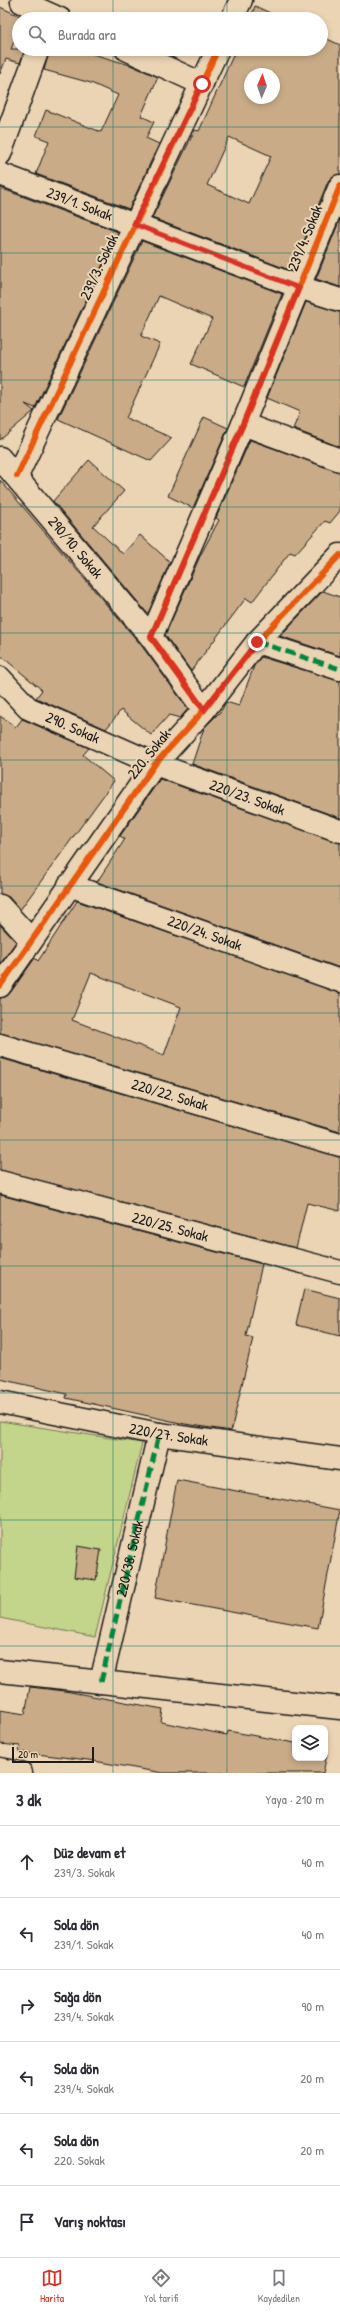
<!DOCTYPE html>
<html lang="tr">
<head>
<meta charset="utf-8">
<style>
  :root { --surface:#fff; --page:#f2f2f3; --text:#2b2b33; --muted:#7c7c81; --line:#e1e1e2; --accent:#d93025 }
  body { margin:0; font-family:"Patrick Hand",sans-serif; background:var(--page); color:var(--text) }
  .controls { position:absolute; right:12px; bottom:12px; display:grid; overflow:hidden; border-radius:8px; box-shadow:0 2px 6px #0003 }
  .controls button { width:36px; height:36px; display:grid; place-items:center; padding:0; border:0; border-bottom:1px solid var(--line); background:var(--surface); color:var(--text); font:20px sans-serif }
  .compass { position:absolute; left:244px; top:68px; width:36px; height:36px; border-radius:50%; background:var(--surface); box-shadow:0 2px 6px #0003; rotate:2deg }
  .scale { position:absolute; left:12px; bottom:10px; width:82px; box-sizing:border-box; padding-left:4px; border:2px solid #1c1c1c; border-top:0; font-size:11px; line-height:14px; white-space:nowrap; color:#1c1c1c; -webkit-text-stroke:3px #ebd4b3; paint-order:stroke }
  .stop { position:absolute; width:12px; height:12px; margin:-9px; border:3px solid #d93025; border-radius:50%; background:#fff }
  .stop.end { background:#d93025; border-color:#fff; box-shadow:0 1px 4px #0008 }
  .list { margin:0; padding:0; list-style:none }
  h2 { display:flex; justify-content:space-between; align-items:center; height:52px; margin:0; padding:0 16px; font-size:17px }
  h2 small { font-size:13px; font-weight:400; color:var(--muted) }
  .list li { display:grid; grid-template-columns:26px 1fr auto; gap:12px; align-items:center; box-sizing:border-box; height:72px; padding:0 16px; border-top:1px solid var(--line) }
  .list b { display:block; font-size:15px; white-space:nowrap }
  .list p { margin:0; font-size:13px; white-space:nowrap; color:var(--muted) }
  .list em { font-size:13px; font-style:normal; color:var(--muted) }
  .icon { flex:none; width:22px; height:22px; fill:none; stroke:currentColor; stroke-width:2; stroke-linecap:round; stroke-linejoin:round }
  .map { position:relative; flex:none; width:340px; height:1773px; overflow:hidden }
  .search { position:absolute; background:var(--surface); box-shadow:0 2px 6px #0003; left:12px; right:12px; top:12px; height:44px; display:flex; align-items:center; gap:10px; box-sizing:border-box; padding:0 14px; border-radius:22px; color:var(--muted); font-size:15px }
  .sheet { height:484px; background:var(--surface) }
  nav { display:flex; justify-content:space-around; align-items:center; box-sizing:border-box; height:56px; border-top:1px solid var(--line); background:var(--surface); font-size:11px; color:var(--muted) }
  nav a { display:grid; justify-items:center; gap:2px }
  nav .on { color:var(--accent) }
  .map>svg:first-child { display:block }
  .green { fill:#c3d58a; stroke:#707853 }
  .building { fill:#c9ab87; stroke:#1c1c1c; fill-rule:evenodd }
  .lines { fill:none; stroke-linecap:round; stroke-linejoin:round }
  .minor-casing { stroke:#1c1c1c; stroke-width:25 }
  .minor { stroke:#ebd4b3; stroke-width:22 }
  .quiet { stroke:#00873e; stroke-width:5; stroke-dasharray:10 5; stroke-linecap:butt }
  .cycleway-casing { stroke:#ebd4b3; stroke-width:8 }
  .cycleway { stroke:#e8590c; stroke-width:6 }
  .route { stroke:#d93025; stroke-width:5 }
  .grid { fill:none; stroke:#0f766e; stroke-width:1; stroke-opacity:0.55 }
  .labels { text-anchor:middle; stroke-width:4; stroke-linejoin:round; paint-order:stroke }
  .street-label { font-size:15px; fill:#1c1c1c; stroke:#ebd4b3 }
</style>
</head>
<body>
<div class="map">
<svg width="340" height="1773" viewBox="0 0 340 1773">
  <rect width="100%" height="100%" fill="#ebd4b3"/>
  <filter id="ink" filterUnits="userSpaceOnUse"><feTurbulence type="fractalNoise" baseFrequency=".025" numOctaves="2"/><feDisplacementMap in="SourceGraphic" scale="8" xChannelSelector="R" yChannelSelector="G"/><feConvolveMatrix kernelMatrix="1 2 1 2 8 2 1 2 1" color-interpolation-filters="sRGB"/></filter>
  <g filter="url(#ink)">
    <polygon class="green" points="0,1421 142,1443 95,1637 0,1618"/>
    <g class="building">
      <polygon points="255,6 283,19 250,19"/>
      <polygon points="0,7 24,18 19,19 19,30 11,49 25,49 20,63 6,59 0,74"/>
      <path d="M321 36 340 45V174L333 176 328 181 292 271 152 218 195 130 199 131 236 49H321ZM250 74H274V98H250ZM229 137 271 156 249 204 207 185Z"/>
      <polygon points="50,49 76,49 130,65 158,77 141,116 154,122 146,138 159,144 129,209 36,174 49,141 36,136 46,110 101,132 118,95 91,83 44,70"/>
      <polygon points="0,188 118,232 35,408 25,404 34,411 0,440"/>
      <polygon points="340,219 340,287 316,279"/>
      <polygon points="142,241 282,294 244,387 191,364 212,319 159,296 141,336 160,344 126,418 172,438 151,461 58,419"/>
      <polygon points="306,302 340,312 340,447 293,429 300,412 267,398"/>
      <polygon points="204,417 228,428 193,508 168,496"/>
      <polygon points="250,440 340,472 340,511 330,523 325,521 295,554 290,552 252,602 246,598 191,671 165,635 201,554 219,520 216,518"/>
      <polygon points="89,460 124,491 93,526 123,554 140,535 170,562 148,614 53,501"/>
      <polygon points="0,480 141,645 188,709 180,718 169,715 151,735 121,710 106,729 36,698 42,690 0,655"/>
      <polygon points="323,591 340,597 340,656 280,636"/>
      <polygon points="261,657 340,681 340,818 192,764 204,728 221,711 226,702 239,706 254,666"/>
      <polygon points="0,716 16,727 22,719 89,748 83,755 114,781 20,910 9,897 0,894"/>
      <polygon points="160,779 340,843 340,968 97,882 125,839 120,836"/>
      <path d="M77 901 340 993V1132L0 1033V998L10 993 35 958 38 961ZM91 973 181 1007 164 1055 72 1020Z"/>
      <polygon points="0,925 16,942 0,964"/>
      <polygon points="0,1058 340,1157 340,1211 307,1203 296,1248 0,1170"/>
      <polygon points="0,1195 262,1264 246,1336 253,1338 231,1431 185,1424 66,1398 67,1394 0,1379"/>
      <polygon points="304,1289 340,1298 340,1336 296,1325"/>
      <polygon points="177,1480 340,1510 318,1628 155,1598"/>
      <polygon points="78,1546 101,1550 96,1580 74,1577"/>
      <polygon points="30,1687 65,1691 163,1709 161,1722 227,1735 228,1731 295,1743 295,1758 325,1758 325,1749 328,1750 323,1773 163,1773 88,1760 19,1752 20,1746 0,1744 0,1710 25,1714"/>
    </g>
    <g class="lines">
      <defs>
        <g id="minor">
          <polyline points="22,2 60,19"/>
          <polyline points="232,19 241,0"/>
          <polyline points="126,49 202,84"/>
          <polyline points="0,154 38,49"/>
          <path id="s1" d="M0 174 299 287 340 300"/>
          <polyline points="243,424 340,460"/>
          <path id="s2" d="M0 458 151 637"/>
          <polyline points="17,476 218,49"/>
          <polyline points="257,642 340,669"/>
          <path id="s3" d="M0 678 28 708 155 764 340 831"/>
          <polyline points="204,710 151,637 243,424 340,186"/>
          <path id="s4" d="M69 885 340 981"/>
          <polyline points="0,906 31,940"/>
          <polyline points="0,986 155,764 204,710 257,642 340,555"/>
          <path id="s5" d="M0 1045 340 1145"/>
          <path id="s6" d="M0 1182 340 1272"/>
          <path id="s7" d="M0 1402 159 1434 340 1459"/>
          <polyline points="0,1671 340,1708"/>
          <polyline points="101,1682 159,1434"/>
          <polyline points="0,1769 21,1773"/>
        </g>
      </defs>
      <use href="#minor" class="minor-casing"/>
      <use href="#minor" class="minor"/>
      <g class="quiet">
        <polyline points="257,642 340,669"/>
        <path id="s8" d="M101 1682 159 1434"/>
      </g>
      <defs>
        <g id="cycleway">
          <polyline points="17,476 218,49"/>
          <polyline points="204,710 151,637 243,424 340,186"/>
          <polyline points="0,986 155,764 204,710 257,642 340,555"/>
        </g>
      </defs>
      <use href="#cycleway" class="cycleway-casing"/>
      <use href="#cycleway" class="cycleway"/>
    </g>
  </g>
  <g class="lines" filter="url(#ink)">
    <polyline class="route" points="202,84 134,224 299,288 243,424 151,637 204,710 257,642"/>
  </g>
  <path class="grid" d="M113 0V19M227 0V19M113 49V1773M227 49V1773M0 127H340M0 253H340M0 380H340M0 507H340M0 633H340M0 760H340M0 886H340M0 1013H340M0 1140H340M0 1266H340M0 1393H340M0 1520H340M0 1646H340"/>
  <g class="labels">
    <g class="street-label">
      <text dy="5" stroke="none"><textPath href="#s1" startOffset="85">239/1. Sokak</textPath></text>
      <text transform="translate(305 238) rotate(-68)" y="5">239/4. Sokak</text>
      <text transform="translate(99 267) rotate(-65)" y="5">239/3. Sokak</text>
      <text dy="5" stroke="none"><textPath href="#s2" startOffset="117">290/10. Sokak</textPath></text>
      <text dy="5" stroke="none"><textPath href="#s3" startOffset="90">290. Sokak</textPath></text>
      <text transform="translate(149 754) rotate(-51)" y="5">220. Sokak</text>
      <text dy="5" stroke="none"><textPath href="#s3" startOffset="278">220/23. Sokak</textPath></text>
      <text dy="5" stroke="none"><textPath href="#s4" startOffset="144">220/24. Sokak</textPath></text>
      <text dy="5" stroke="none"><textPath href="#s5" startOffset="177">220/22. Sokak</textPath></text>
      <text dy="5" stroke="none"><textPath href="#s6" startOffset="176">220/25. Sokak</textPath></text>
      <text dy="5" stroke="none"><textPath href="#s7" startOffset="172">220/27. Sokak</textPath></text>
      <text dy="5" stroke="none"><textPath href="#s8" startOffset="127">220/38. Sokak</textPath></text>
    </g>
  </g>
</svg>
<div class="controls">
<button><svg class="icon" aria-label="layers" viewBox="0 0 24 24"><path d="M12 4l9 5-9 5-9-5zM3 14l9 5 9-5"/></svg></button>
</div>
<svg class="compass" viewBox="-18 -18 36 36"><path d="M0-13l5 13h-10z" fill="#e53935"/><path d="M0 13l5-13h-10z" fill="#7c7c81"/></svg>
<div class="scale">20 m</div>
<div class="stop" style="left:202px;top:84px"></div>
<div class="stop end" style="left:257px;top:642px"></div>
<div class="search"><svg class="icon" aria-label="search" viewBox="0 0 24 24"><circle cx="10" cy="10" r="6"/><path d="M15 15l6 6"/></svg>Burada ara</div>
</div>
<section class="sheet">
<h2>3 dk<small>Yaya · 210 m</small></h2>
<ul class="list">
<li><svg class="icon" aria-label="ahead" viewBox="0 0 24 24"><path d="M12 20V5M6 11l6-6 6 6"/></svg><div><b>Düz devam et</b><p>239/3. Sokak</p></div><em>40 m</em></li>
<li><svg class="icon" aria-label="left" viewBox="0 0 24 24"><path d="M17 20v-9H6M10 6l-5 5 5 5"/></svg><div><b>Sola dön</b><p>239/1. Sokak</p></div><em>40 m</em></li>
<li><svg class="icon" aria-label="right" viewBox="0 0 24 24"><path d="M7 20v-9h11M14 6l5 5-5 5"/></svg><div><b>Sağa dön</b><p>239/4. Sokak</p></div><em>90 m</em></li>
<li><svg class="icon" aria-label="left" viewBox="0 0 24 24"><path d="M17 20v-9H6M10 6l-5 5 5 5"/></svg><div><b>Sola dön</b><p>239/4. Sokak</p></div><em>20 m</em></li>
<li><svg class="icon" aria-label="left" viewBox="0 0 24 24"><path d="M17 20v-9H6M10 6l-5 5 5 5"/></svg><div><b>Sola dön</b><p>220. Sokak</p></div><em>20 m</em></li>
<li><svg class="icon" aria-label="arrive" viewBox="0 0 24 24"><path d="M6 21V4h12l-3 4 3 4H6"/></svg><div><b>Varış noktası</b></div></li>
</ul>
</section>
<nav>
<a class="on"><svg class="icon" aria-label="map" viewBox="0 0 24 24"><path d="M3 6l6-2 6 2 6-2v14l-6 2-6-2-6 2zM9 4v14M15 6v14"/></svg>Harita</a>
<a><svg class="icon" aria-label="directions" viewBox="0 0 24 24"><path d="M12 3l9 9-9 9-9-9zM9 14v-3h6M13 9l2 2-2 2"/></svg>Yol tarifi</a>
<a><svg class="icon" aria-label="saved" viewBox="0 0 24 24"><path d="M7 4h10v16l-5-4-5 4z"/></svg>Kaydedilen</a>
</nav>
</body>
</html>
